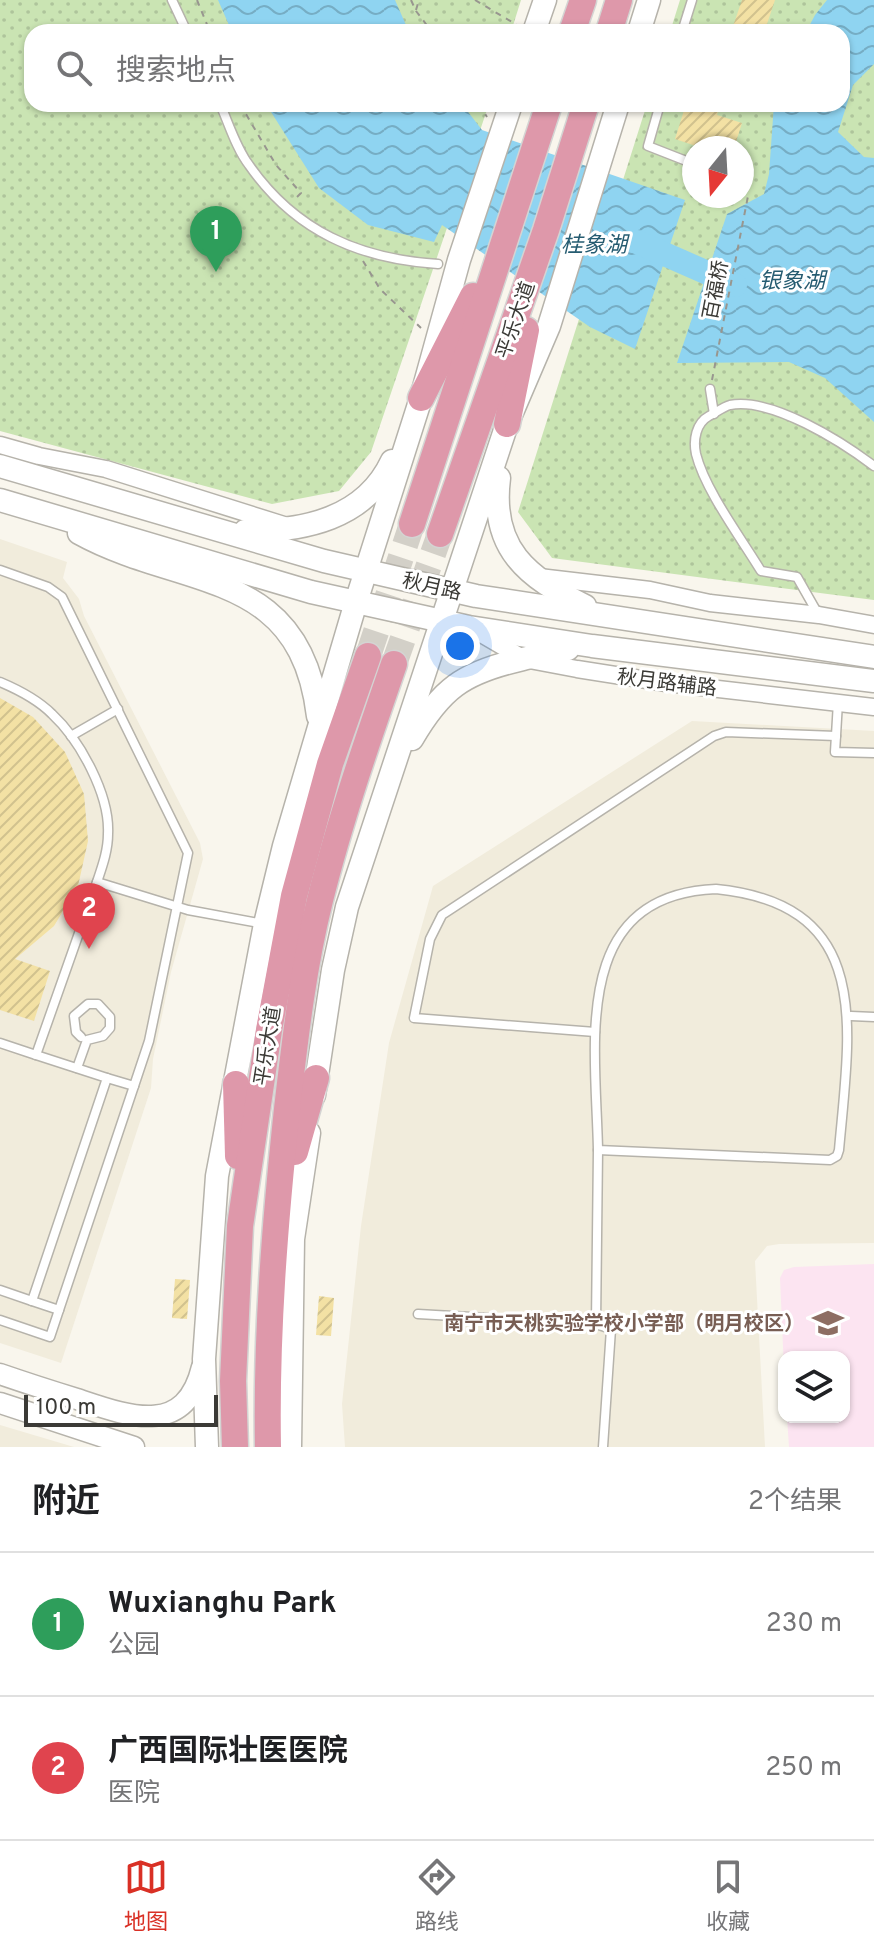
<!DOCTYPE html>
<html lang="zh">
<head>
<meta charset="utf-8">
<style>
  :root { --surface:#fff; --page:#f2f2f2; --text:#202124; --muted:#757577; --line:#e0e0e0; --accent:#d93025 }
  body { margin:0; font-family:Overpass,"Noto Sans SC",sans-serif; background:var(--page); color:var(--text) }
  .controls { position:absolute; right:24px; bottom:24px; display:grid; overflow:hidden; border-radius:16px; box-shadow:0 2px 6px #0004 }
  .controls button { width:72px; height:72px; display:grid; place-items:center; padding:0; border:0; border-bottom:2px solid var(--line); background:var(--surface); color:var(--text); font:40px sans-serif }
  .compass { position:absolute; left:682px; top:136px; width:72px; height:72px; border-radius:50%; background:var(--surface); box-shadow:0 2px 6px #0004; rotate:198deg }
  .scale { position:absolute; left:24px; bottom:20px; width:194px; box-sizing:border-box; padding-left:8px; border:4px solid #3b3a36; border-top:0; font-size:22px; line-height:28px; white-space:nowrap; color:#3b3a36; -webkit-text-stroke:6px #fff; paint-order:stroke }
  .you { position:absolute; left:460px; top:646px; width:28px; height:28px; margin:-20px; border:6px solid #fff; border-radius:50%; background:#1a73e8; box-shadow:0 0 0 12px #1a73e833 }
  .badge { display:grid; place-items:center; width:52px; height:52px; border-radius:50%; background:var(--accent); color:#fff; font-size:26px; font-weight:700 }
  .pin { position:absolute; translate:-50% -66px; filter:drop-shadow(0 2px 4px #0008) }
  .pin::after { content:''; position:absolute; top:42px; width:28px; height:24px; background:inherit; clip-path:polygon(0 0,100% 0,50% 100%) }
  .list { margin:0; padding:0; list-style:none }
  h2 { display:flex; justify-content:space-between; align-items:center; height:104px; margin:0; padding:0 32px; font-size:34px }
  h2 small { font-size:26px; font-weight:400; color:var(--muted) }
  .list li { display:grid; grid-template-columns:52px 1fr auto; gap:24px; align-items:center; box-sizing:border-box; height:144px; padding:0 32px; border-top:2px solid var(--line) }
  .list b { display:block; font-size:30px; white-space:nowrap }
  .list p { margin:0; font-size:26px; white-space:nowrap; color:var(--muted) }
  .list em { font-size:26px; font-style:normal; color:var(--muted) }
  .icon { flex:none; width:44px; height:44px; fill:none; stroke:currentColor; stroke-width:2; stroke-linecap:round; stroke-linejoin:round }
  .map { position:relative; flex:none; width:874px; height:1447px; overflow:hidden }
  .search { position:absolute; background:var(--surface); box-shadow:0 2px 6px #0004; left:24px; right:24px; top:24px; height:88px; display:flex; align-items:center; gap:20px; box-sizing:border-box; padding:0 28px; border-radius:24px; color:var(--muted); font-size:30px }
  .sheet { height:392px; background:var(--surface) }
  nav { display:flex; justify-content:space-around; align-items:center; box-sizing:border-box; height:112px; border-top:2px solid var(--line); background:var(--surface); font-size:22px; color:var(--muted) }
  nav a { display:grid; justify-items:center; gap:4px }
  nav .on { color:var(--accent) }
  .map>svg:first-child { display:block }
  .built { fill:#f1ecdc }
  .education { fill:#fce4f1 }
  .park { fill:url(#park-dots); fill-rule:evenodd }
  .water { fill:url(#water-waves) }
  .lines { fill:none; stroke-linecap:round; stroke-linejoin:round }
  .river { stroke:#8fd4f1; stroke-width:24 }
  .building { fill:url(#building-hatch) }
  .trunk-tunnel { stroke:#d3d0c8; stroke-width:26; stroke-dasharray:26 13; stroke-linecap:butt }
  .service-casing { stroke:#b6b3ab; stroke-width:11 }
  .minor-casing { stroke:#b6b3ab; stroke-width:19 }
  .tertiary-casing { stroke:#b6b3ab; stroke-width:23 }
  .secondary-casing { stroke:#b6b3ab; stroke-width:25 }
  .trunk-casing { stroke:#d4d4d3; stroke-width:29 }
  .path { stroke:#98968f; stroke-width:2; stroke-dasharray:6 6; stroke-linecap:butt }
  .service { stroke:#fff; stroke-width:8 }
  .minor { stroke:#fff; stroke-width:16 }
  .tertiary { stroke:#fff; stroke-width:20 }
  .secondary { stroke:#fff; stroke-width:22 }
  .trunk { stroke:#de98aa; stroke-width:26 }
  .labels { text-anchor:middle; stroke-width:6; stroke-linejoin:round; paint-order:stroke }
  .street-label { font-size:20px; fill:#3b3a36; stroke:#fff }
  .education-label { font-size:20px; font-weight:bold; fill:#785e54; stroke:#fff; text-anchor:end }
  .water-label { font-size:22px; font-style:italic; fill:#265c71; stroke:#fff }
</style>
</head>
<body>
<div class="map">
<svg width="874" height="1447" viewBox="0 0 874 1447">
  <defs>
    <pattern id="park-dots" width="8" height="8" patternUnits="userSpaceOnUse" patternTransform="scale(2)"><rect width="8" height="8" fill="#cae4b3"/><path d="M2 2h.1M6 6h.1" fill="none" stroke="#aec49b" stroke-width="1.8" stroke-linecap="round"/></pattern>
    <pattern id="water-waves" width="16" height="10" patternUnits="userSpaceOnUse" patternTransform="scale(2)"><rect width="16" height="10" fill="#8fd4f1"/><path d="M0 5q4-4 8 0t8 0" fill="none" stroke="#76adc4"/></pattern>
    <pattern id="building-hatch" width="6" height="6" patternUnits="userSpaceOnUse" patternTransform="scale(2)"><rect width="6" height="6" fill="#f3e1a4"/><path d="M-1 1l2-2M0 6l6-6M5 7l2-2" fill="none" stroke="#d1c28e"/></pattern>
  </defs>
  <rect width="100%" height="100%" fill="#f9f6ed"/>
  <g class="built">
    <polygon points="0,539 67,562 63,578 79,599 84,616 200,843 203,859 171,972 153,1059 151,1088 61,1363 0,1343"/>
    <polygon points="692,721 874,731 874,1243 779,1244 767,1246 755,1261 765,1447 345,1447 342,1404 361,1226 389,1043 433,886"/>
    <polygon points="0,1425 74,1447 0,1447"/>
  </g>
  <polygon class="education" points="874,1264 874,1447 789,1447 787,1417 844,1417 844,1357 784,1357 784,1370 780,1278 784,1270 794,1267"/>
  <g class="park">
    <polygon points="0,0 521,0 511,32 32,32 32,104 489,104 371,452 339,491 272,504 0,431"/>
    <path d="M680 0H874V600L552 558 518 512 647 104H842V32H670ZM694 148H742V196H694Z"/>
  </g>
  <g class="water">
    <polygon points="218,0 395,0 409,32 232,32"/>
    <polygon points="827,0 874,0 874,64 853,85 838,132 864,157 874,158 874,422 825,378 789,362 677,363 727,214 764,194 769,174 774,104 842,104 842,32 806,32 815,15"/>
    <polygon points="266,104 462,104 482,130 685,200 635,349 590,327 442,225 434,242 368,225 319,188"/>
  </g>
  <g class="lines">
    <polyline class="river" points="637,242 735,285"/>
  </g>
  <g class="building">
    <polygon points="742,0 775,0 765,30 748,25 746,32 731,32"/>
    <polygon points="686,104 720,104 717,115 742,123 734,148 702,148 675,139"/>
    <polygon points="0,698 33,717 65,752 84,794 88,841 78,886 54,926 15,959 50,971 34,1021 0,1010"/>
    <polygon points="175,1279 190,1280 187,1319 172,1318"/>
    <polygon points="319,1296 334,1298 331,1336 316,1335"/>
  </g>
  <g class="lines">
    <g class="trunk-tunnel">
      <polyline points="368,656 412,524"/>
      <polyline points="394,664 440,534"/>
    </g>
    <defs>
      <g id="service">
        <polyline points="172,0 187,32"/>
        <polyline points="682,32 692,0"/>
        <path d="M220 104C229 124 236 148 249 165 295 231 359 259 438 264"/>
        <polyline points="660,104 648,146 694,164"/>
        <polyline points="710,389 714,414"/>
        <polyline points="0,570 48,587 62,597 188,853 149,1041 134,1086 107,1078"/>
        <path d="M818 614 797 577 761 571C741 538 705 490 696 454 693 440 696 423 709 416 715 413 723 407 730 405 772 397 842 442 874 466"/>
        <path d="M0 682C19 690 38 700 52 714 80 740 110 795 108 834 108 851 102 867 97 882L188 910 264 924"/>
        <polyline points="838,702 835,752 874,753"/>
        <polyline points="71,736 118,709"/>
        <path d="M716 889C874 905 850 1026 839 1150L837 1156 830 1160 598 1150C596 1045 569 895 716 889Z"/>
        <polyline points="851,1016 874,1017"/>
        <polyline points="595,1032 414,1018 430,939 442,915 714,736 726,732 836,736"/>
        <polyline points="0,1043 36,1055 97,882"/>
        <polyline points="77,1068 87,1040 103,1036 110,1028 110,1017 98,1004 88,1004 74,1016 76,1032 81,1037"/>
        <polyline points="0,1290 32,1301 107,1078 36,1055"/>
        <polyline points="32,1301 59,1310 134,1086"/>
        <polyline points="418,1314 596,1324 611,1329 603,1447"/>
        <polyline points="0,1320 50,1337 59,1310"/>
        <polyline points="596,1324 598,1150"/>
      </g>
      <g id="minor">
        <polyline points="0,445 39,456 106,469 287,526"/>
        <polyline points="539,577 650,590 710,603 819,615 874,625"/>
        <polyline points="478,632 524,659 577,669 666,683 874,707"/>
      </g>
      <g id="tertiary">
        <path d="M0 1374C26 1383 51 1391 77 1399 128 1416 185 1438 202 1367"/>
        <polyline points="0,1403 134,1447"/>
      </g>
      <g id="secondary">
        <polyline points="534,32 545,0"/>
        <polyline points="639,32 649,0"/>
        <polyline points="0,466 324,561 476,596 874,657"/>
        <path d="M499 478C490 549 527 577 585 606"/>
        <polyline points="0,500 311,592 469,627 592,646 874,681"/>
        <path d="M245 531C304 531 365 519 392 461"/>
        <path d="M79 533C182 590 300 566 318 716"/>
        <path d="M412 739C441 689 463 673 519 660 536 656 551 651 568 649"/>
        <polyline points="314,1095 333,970 347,907 507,424 549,326 618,104"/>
        <polyline points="207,1447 204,1359 217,1176 265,924 284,846 356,602 421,398 459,260 511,104"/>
        <polyline points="290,1447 293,1239 309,1133"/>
      </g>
      <g id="trunk">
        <polyline points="572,32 583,0"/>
        <polyline points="609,32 619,0"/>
        <polyline points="421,398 473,296"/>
        <polyline points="507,424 526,330"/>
        <polyline points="412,524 549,104"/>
        <polyline points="440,534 546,230 586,104"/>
        <polyline points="236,1084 238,1156"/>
        <polyline points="295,1152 316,1078"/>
        <polyline points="235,1447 233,1381 240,1226 269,1030 294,896 330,764 368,656"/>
        <path d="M268 1447C266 1334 275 1222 287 1109 295 1040 303 968 320 900 340 820 367 742 394 664"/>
      </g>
    </defs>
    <use href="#service" class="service-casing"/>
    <use href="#minor" class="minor-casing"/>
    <use href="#tertiary" class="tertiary-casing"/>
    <use href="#secondary" class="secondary-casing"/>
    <use href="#trunk" class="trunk-casing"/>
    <g class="path">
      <polyline points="197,0 210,32"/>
      <polyline points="411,0 416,11 432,32"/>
      <polyline points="475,0 517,25"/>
      <polyline points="416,10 419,0"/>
      <polyline points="240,104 276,165 301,193 295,199"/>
      <polyline points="479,104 487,117"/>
      <polyline points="706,148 706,142"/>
      <polyline points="363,261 380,289 421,328"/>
      <polyline points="712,380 748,196 742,180"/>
    </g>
    <use href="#service" class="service"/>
    <use href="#minor" class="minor"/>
    <use href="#tertiary" class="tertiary"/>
    <use href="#secondary" class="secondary"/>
    <use href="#trunk" class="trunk"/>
  </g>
  <defs>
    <symbol id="school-bare" viewBox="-9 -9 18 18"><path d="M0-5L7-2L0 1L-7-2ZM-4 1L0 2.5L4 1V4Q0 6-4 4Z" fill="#8d6e63" stroke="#fff" stroke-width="2.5" paint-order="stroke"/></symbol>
  </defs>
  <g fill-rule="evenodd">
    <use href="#school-bare" x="806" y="1301" width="44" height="44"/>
  </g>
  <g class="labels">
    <g class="street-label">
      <text transform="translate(715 290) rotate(-79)" y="7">百福桥</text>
      <text transform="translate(515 320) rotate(-71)" y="7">平乐大道</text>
      <text transform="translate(432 586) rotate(13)" y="7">秋月路</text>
      <text transform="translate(667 682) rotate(7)" y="7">秋月路辅路</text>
      <text transform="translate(267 1046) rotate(-81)" y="7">平乐大道</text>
    </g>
    <g class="education-label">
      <text x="804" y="1330">南宁市天桃实验学校小学部（明月校区）</text>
    </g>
    <g class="water-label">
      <text x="594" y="252">桂象湖</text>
      <text x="792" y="288">银象湖</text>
    </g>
  </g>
</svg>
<div class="controls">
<button><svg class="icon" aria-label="layers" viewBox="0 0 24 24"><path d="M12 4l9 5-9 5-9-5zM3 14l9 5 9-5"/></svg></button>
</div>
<svg class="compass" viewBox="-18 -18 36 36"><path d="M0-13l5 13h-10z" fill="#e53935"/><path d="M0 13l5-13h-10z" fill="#757577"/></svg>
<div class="scale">100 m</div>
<div class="you"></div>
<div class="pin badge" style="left:216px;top:272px;background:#2e9e5b">1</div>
<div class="pin badge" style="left:89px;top:949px;background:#e0444e">2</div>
<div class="search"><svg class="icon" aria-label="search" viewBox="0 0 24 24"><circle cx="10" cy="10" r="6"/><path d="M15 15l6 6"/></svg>搜索地点</div>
</div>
<section class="sheet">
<h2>附近<small>2个结果</small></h2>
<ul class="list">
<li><span class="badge" style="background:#2e9e5b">1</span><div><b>Wuxianghu Park</b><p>公园</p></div><em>230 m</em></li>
<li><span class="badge" style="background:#e0444e">2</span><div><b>广西国际壮医医院</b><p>医院</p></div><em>250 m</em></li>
</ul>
</section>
<nav>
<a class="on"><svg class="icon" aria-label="map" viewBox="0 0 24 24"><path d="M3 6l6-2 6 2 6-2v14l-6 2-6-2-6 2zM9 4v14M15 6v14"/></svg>地图</a>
<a><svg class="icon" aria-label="directions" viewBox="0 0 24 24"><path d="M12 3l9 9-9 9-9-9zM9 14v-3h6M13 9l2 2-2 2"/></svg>路线</a>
<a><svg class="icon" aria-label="saved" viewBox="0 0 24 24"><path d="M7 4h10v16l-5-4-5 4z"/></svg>收藏</a>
</nav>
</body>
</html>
